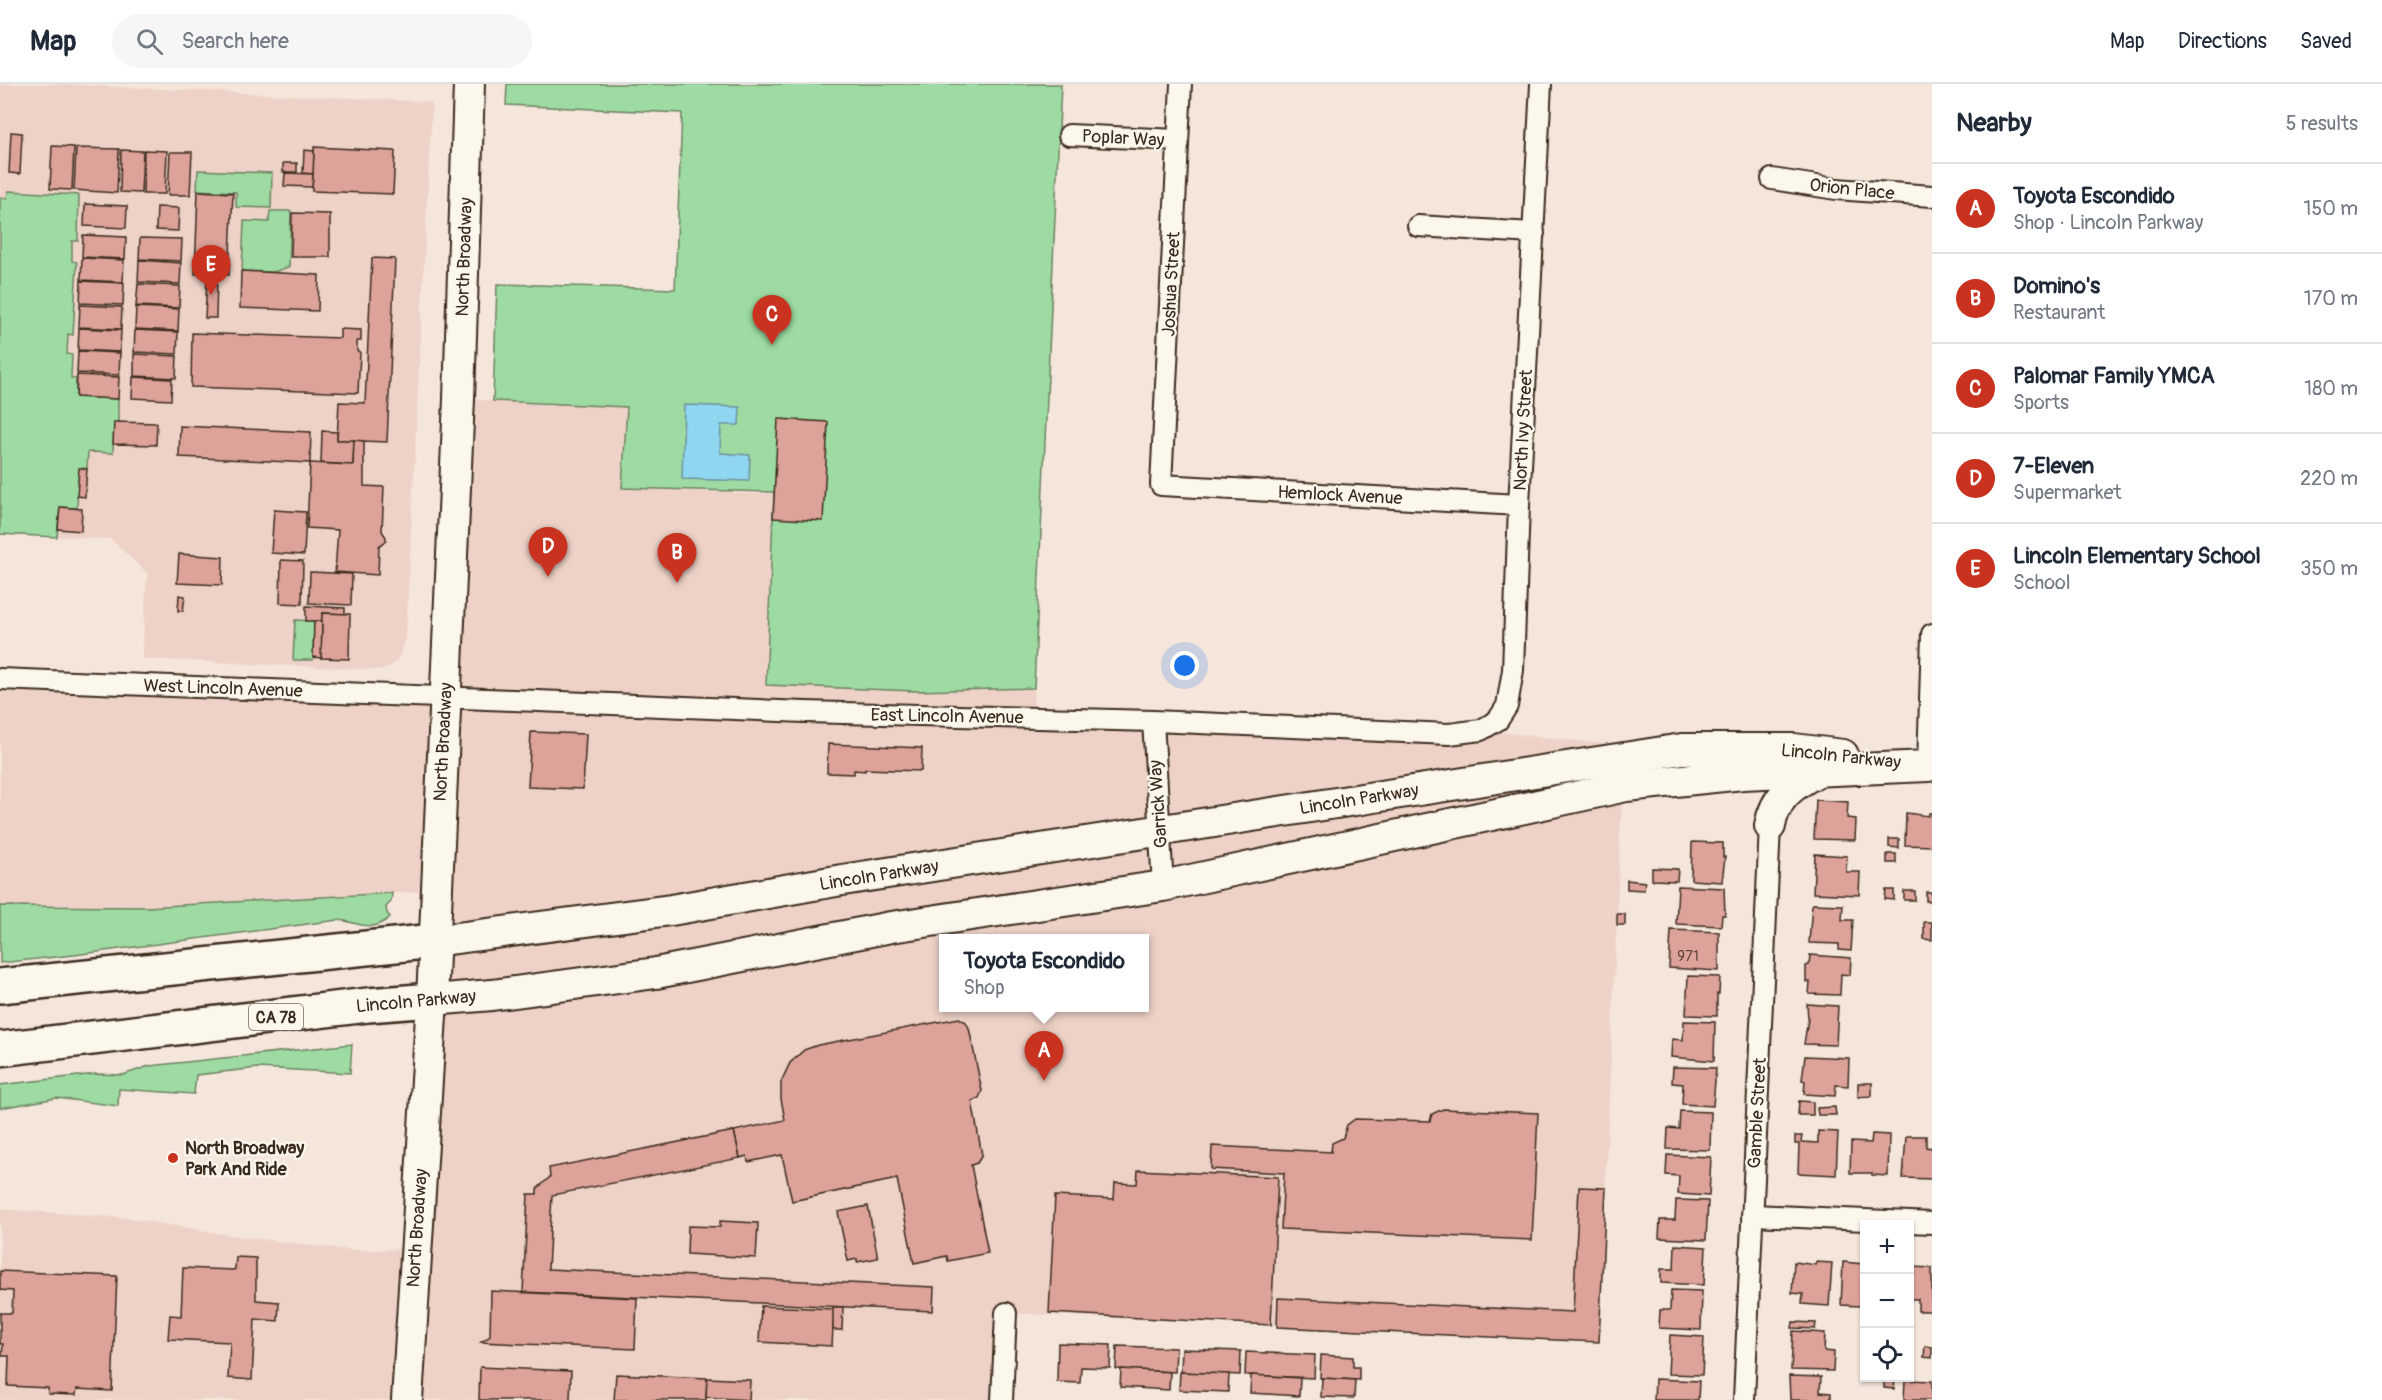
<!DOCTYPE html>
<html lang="en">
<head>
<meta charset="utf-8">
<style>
  :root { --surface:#fff; --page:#f6f6f7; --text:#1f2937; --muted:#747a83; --line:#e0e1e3; --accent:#c8321e }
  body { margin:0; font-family:Pangolin,sans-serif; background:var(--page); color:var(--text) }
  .controls { position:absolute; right:18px; bottom:18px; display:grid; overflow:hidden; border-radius:0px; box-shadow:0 2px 4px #0004 }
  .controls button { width:54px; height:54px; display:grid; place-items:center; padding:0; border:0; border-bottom:2px solid var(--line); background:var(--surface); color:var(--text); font:30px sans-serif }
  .you { position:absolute; left:1185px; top:582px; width:21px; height:21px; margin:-15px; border:4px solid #fff; border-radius:50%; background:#1a73e8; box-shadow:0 0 0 9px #1a73e833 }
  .badge { display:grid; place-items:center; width:39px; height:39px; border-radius:50%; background:var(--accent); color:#fff; font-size:20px; font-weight:700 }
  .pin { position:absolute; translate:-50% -50px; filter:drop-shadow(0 2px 3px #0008) }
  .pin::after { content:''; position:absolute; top:32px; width:21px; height:18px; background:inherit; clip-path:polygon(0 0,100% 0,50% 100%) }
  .popup { position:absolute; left:939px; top:850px; width:210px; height:78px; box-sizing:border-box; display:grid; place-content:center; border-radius:0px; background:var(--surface); filter:drop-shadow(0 2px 4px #0005); font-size:20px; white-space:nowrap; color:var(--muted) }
  .popup b { font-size:22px; color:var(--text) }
  .popup::after { content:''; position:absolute; left:50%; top:100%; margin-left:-12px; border:12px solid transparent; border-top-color:var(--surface) }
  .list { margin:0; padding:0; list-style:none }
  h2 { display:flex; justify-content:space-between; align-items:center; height:78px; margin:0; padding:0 24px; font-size:26px }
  h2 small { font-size:20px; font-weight:400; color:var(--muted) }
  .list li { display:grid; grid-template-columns:39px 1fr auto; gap:18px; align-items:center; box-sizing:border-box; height:90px; padding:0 24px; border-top:2px solid var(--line) }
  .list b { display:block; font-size:22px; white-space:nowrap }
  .list p { margin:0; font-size:20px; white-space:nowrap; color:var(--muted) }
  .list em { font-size:20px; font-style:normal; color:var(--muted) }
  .icon { flex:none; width:33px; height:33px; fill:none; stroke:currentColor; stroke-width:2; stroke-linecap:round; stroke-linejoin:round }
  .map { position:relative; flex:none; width:1932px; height:1316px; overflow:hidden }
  header { display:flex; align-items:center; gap:36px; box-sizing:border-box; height:84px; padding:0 30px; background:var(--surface); border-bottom:2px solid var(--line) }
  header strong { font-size:28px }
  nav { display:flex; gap:33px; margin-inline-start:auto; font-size:21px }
  .search { width:420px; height:54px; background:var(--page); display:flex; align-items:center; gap:15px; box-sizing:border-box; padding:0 21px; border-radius:33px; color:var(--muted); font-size:22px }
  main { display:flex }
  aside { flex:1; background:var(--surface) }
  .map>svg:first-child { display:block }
  .built { fill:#eed2c8; fill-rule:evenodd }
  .green { fill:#9edba2; stroke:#6c8260; stroke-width:1.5 }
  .water { fill:#8fd6f1; stroke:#6d919d; stroke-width:1.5 }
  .building { fill:#dda39a; stroke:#3b2a1e; stroke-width:1.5 }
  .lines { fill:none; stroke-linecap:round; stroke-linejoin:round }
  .minor-casing { stroke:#3b2a1e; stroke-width:24 }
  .primary-casing { stroke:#3b2a1e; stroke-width:34 }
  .motorway-casing { stroke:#3b2a1e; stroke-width:38 }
  .minor { stroke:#fbf7ec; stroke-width:20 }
  .primary { stroke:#fbf7ec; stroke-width:30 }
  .motorway { stroke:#fbf7ec; stroke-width:33 }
  .poi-dot { fill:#c8321e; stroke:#fbf7ec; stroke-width:2 }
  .labels { text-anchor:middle; stroke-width:4.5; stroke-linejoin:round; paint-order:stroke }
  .number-label { font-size:15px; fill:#64483d }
  .shield { fill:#fbf7ec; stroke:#75685c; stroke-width:1.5 }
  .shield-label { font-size:16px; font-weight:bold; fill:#3b2a1e }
  .street-label { font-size:18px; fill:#3b2a1e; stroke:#fbf7ec }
  .poi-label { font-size:18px; font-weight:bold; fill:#3b2a1e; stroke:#fbf7ec; text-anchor:start }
</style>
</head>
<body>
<header>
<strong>Map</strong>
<div class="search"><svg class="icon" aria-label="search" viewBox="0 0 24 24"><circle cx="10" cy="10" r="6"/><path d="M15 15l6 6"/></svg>Search here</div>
<nav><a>Map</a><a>Directions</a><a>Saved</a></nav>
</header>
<main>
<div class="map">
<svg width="1932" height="1316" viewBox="0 0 1932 1316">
  <rect width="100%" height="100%" fill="#f5e6dc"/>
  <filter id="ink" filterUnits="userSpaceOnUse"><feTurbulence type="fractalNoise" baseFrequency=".0167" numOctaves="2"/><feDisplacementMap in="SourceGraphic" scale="12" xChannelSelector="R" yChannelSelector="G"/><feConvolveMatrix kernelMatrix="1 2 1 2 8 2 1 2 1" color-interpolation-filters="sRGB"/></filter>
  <g filter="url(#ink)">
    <g class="built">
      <polygon points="0,0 61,0 432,18 406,554 398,575 391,582 382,586 142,575 147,489 110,455 0,450"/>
      <path d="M459 315 627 323 622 404 766 410 771 328 1045 346 1033 633 1481 646 1624 662 1599 1256 1006 1229 1002 1316H0V1125L129 1134 236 1152 351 1166 416 1165 435 807 147 823 0 822V595L446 613ZM944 854H1144V924H944Z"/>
    </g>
    <g class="green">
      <polygon points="507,0 1061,0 1034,604 915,607 766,601 774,408 622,404 627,323 493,317 497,200 675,205 682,29 506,21"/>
      <polygon points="198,86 272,89 271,124 236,123 236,108 197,106"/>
      <polygon points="8,107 79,111 78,157 72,157 72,177 77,178 73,251 68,250 67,270 72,271 71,294 76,295 76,313 118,315 118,338 114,338 113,369 88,368 87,385 79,385 77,424 60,423 57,453 0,450 0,114 7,114"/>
      <polygon points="270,127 291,127 289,183 273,188 242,187 244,137 269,138"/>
      <polygon points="295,536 314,537 313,576 293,576"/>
      <path d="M392 809 391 818 386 823 387 829 390 833C372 850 359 838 338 836L74 871 0 879V822L147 823Z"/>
      <polygon points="352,960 350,989 258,984 196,991 194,1010 119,1005 118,1022 57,1014 0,1024 0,1001 96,990 123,991 149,982"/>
    </g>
    <polygon class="water" points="684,321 740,323 739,341 721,341 720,369 750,371 749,397 682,395"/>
    <g class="building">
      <polygon points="11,48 22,49 20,90 9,89"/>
      <polygon points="52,62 74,63 72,106 50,105"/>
      <polygon points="314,63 395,67 393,110 312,107"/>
      <polygon points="76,64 119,65 117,109 74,106"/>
      <polygon points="121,66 143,67 141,109 120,108"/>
      <polygon points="144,66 167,67 165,110 143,110"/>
      <polygon points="304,66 314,67 313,90 303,89"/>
      <polygon points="170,68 192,68 190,111 168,111"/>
      <rect x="283" y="79" width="14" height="9"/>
      <polygon points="285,89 313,90 312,103 284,102"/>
      <polygon points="198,107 233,109 229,191 195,190"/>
      <polygon points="85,120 127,122 126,144 84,142"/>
      <polygon points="157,123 179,124 178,147 156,146"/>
      <polygon points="292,129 330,130 330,173 291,173"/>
      <polygon points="83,151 126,153 125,175 82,173"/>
      <polygon points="140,154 182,155 181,177 139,175"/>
      <polygon points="82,174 124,176 123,198 81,196"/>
      <polygon points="372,174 395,175 387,358 337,356 339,318 365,319"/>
      <polygon points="139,176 181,179 180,200 138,198"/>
      <polygon points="241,187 319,191 318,227 240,224"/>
      <polygon points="207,194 217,194 216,234 205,234"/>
      <polygon points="81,197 124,199 123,221 80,219"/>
      <polygon points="138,200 180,202 179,224 136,222"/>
      <polygon points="80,221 122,223 121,245 79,243"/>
      <polygon points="136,223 179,225 178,247 135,245"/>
      <polygon points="79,244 121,246 120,268 78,266"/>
      <polygon points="340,245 361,246 361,257 357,257 357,267 360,268 358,309 191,303 192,249 340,254"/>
      <polygon points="135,246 178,248 177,270 134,268"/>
      <polygon points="78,267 120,269 119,291 77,289"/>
      <polygon points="134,270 177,272 176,294 134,292"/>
      <polygon points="77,291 119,293 118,315 76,313"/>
      <polygon points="133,293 172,295 171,316 132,314"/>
      <polygon points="778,335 828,338 823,437 773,434"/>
      <polygon points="114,338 157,339 156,361 113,360"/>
      <polygon points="180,342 311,348 310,379 179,373"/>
      <polygon points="322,347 337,348 337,356 354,356 353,381 321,379"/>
      <polygon points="354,356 364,357 364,402 384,403 382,447 386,453 386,457 379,462 378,491 335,488 338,446 307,444 310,379 353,381"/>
      <polygon points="79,384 87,385 85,413 77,412"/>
      <polygon points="60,423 82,425 81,447 58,445"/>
      <polygon points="274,426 306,428 304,471 271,469"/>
      <polygon points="179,470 223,473 222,501 177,499"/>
      <polygon points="281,476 303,477 302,520 280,519"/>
      <polygon points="310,488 352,490 351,521 309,519"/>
      <polygon points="179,511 185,512 183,527 178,527"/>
      <polygon points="306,522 345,524 345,530 322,529 322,537 306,537"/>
      <polygon points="322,529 350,530 349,575 321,574"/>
      <polygon points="314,537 322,537 321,574 313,573"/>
      <polygon points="531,648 586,650 583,705 528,703"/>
      <polygon points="828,660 922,664 921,687 865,685 865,687 854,686 854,690 827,689"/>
      <polygon points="1816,716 1848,718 1847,734 1856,735 1855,756 1814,755"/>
      <polygon points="1906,729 1929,732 1929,729 1932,729 1932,762 1905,761"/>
      <polygon points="1889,755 1899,755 1899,764 1889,763"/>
      <polygon points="1692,758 1723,759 1723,773 1725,773 1722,798 1691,796"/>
      <polygon points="1815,770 1847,772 1846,788 1860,788 1859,811 1813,809"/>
      <rect x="1887" y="770" width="9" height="9"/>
      <polygon points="1652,784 1678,785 1677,797 1652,796"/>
      <polygon points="1627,796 1645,798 1644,806 1627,805"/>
      <polygon points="1678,802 1724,804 1725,831 1722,831 1721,842 1676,840"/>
      <polygon points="1886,806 1894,806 1894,816 1885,815"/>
      <rect x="1904" y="807" width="11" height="9"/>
      <rect x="1926" y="808" width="6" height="9"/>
      <polygon points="1812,820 1843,821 1842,836 1853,836 1851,867 1839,866 1839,860 1809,859"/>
      <rect x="1617" y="830" width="8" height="11"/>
      <polygon points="1924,838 1932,838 1932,856 1924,855"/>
      <polygon points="1671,846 1719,848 1719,887 1669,884"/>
      <polygon points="1810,871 1851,874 1850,891 1841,890 1840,911 1809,910 1810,898 1806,898 1806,882 1809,881"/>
      <polygon points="1688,892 1720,893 1719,910 1717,910 1717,932 1686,931"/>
      <polygon points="1807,920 1838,922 1836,961 1804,960 1808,935"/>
      <polygon points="959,934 966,938 969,944 982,1007 979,1014 972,1017 982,1071 977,1079 971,1081 988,1169 948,1177 947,1172 914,1179 897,1095 792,1117 782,1071 748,1078 747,1072 740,1074 734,1047 785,1036 781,1015 781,998 790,979 804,966 818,961"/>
      <polygon points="1684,937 1715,938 1714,977 1671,973 1672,955 1683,956"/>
      <polygon points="1805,972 1849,974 1848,1002 1836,1001 1835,1012 1804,1010 1805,997 1802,996"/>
      <polygon points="1673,983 1716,984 1713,1022 1682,1020 1683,1000 1672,999"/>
      <polygon points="1858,999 1872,999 1872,1012 1858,1013"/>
      <polygon points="1799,1017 1813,1018 1813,1031 1798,1031"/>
      <polygon points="1835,1023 1836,1031 1818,1031 1817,1024"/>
      <polygon points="1443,1025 1538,1029 1532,1156 1281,1145 1284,1089 1211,1085 1212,1062 1331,1068 1332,1059 1343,1054 1347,1041 1355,1035 1430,1037 1432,1030"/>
      <polygon points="1680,1027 1711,1028 1710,1066 1667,1065 1668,1044 1679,1045"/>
      <polygon points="734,1047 740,1074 552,1111 548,1185 934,1203 933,1227 523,1208 528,1110 537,1110 537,1105 550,1093 549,1084"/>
      <polygon points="1818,1047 1838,1048 1836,1091 1798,1089 1799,1060 1795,1060 1795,1052 1802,1052 1801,1058 1818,1059"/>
      <polygon points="1872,1050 1889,1051 1888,1092 1872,1091 1872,1089 1850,1089 1851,1058 1871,1059"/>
      <polygon points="1906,1052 1926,1052 1926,1063 1932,1064 1932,1095 1903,1094"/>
      <polygon points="1667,1071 1711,1073 1709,1112 1678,1110 1679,1092 1666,1091"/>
      <polygon points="1138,1086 1278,1093 1271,1241 1049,1229 1055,1112 1114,1115 1115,1099 1137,1100"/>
      <polygon points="1579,1103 1606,1104 1599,1258 1277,1243 1278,1214 1573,1228"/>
      <polygon points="1676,1116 1708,1117 1706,1156 1659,1154 1660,1136 1675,1136"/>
      <polygon points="868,1122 878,1174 857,1178 857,1175 848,1177 838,1128"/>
      <polygon points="720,1137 758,1139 756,1174 687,1170 688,1142 720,1143"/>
      <polygon points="1675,1161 1706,1163 1704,1201 1661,1199 1661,1185 1674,1185"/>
      <polygon points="236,1173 256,1174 256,1216 279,1218 278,1237 255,1235 252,1296 228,1294 230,1258 168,1255 170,1231 181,1232 183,1184 233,1186 235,1185"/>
      <polygon points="1794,1178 1816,1181 1816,1178 1832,1179 1829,1222 1802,1220 1803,1210 1792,1209"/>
      <polygon points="1843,1178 1864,1180 1864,1211 1861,1211 1860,1222 1841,1221"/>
      <polygon points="1911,1183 1932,1184 1932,1227 1918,1227 1918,1215 1910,1215"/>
      <polygon points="0,1187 117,1192 112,1307 77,1305 76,1311 48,1310 48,1304 8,1302 9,1272 2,1272 3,1260 0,1260 0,1229 12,1229 13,1207 0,1206"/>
      <polygon points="1671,1206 1702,1207 1701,1246 1659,1244 1660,1226 1670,1226"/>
      <polygon points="491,1207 637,1214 635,1265 481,1258 490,1252"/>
      <polygon points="761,1222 834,1225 832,1262 759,1258"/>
      <polygon points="833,1223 843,1223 842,1246 833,1246"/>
      <polygon points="1793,1238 1816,1239 1815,1245 1792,1244"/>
      <polygon points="1793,1247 1825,1249 1824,1267 1834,1268 1833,1287 1791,1286"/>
      <polygon points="1670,1251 1704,1253 1702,1291 1668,1290"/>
      <polygon points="1058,1259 1111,1261 1110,1284 1081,1283 1080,1299 1057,1298"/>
      <polygon points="1117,1262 1176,1264 1175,1288 1116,1285"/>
      <polygon points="1925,1262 1932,1263 1932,1274 1924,1273"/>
      <polygon points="1182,1265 1241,1267 1240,1291 1181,1288"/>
      <polygon points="1246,1268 1315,1271 1314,1294 1245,1291"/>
      <polygon points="1321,1271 1353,1273 1353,1283 1359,1283 1359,1296 1320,1294"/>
      <polygon points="480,1283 571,1287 570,1316 479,1316"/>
      <polygon points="1121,1285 1170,1288 1169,1306 1120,1303"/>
      <polygon points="1180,1288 1229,1290 1228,1308 1179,1306"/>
      <polygon points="616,1290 707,1294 706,1316 614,1316"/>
      <polygon points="1251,1291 1300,1294 1299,1312 1250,1309"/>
      <polygon points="1789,1292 1821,1293 1820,1308 1831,1309 1831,1316 1790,1316"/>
      <polygon points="707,1294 750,1296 749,1316 706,1313"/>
      <polygon points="1322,1294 1355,1296 1354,1314 1321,1313"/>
      <polygon points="1884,1294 1895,1295 1894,1305 1884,1304"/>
      <polygon points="1655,1295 1699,1297 1698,1316 1654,1316"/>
      <polygon points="1905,1296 1932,1297 1932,1316 1904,1316"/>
    </g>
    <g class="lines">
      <defs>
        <g id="minor">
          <polyline points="1181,0 1161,401 1519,421"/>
          <polyline points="1069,51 1178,56"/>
          <polyline points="1772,95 1836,105 1932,112"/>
          <polyline points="1418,142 1534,149"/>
          <polyline points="0,595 805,628 1153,637 1449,650 1481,646 1498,636 1507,622 1513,586 1519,421 1541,0"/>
          <polyline points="1153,637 1163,802"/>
          <polyline points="1928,682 1932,550"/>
          <polyline points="1752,1131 1932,1139"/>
          <polyline points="1002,1316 1006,1229"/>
          <polyline points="1744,1316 1770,742"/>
        </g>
        <g id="primary">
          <path d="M1770 742C1775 713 1792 701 1816 688"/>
          <polyline points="434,857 671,826 836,797 1682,665 1794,665 1843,671"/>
          <polyline points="432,916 492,911 656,889 891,843 1163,802 1626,702 1743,690 1928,682"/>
          <polyline points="407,1316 432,916 459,315 469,0"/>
        </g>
        <g id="motorway">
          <polyline points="0,902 434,857"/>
          <polyline points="0,965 368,921 432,916"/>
        </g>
      </defs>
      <use href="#minor" class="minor-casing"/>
      <use href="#primary" class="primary-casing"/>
      <use href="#motorway" class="motorway-casing"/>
      <use href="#minor" class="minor"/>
      <use href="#primary" class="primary"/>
      <use href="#motorway" class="motorway"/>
    </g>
  </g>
  <circle class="poi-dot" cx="173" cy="1074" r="6"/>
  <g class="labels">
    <g class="number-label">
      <text x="1688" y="877">971</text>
    </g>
    <rect class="shield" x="249" y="920" width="54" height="26" rx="4.5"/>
    <g class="shield-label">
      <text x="276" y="939">CA 78</text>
    </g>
    <g class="street-label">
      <text transform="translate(1123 54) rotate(3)" y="6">Poplar Way</text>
      <text transform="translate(1852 105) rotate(6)" y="6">Orion Place</text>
      <text transform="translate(464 173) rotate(-88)" y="6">North Broadway</text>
      <text transform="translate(1171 200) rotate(-87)" y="6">Joshua Street</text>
      <text transform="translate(1523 346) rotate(-87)" y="6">North Ivy Street</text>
      <text transform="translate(1340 411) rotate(3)" y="6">Hemlock Avenue</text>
      <text transform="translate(223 604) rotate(2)" y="6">West Lincoln Avenue</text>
      <text transform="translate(947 632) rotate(1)" y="6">East Lincoln Avenue</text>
      <text transform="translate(443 658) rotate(-87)" y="6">North Broadway</text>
      <text transform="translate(1841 672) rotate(6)" y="6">Lincoln Parkway</text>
      <text transform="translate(1359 715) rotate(-9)" y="6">Lincoln Parkway</text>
      <text transform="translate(1158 720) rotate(-94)" y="6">Garrick Way</text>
      <text transform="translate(879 791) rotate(-9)" y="6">Lincoln Parkway</text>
      <text transform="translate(416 917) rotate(-5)" y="6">Lincoln Parkway</text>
      <text transform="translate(1757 1029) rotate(-87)" y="6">Gamble Street</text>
      <text transform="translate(417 1144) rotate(-86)" y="6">North Broadway</text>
    </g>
    <g class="poi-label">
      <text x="185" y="1070">North Broadway<tspan x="185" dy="21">Park And Ride</tspan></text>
    </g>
  </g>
</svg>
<div class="controls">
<button>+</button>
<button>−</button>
<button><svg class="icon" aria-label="locate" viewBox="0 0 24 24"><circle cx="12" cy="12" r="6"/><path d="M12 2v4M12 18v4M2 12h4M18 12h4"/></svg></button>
</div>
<div class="you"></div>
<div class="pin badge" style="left:1044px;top:997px">A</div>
<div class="popup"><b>Toyota Escondido</b>Shop</div>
<div class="pin badge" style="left:677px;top:499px">B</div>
<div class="pin badge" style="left:772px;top:261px">C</div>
<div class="pin badge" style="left:548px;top:493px">D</div>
<div class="pin badge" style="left:211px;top:211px">E</div>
</div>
<aside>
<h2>Nearby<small>5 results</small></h2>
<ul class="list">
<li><span class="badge">A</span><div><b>Toyota Escondido</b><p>Shop · Lincoln Parkway</p></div><em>150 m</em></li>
<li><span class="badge">B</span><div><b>Domino's</b><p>Restaurant</p></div><em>170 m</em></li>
<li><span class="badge">C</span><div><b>Palomar Family YMCA</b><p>Sports</p></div><em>180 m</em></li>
<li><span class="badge">D</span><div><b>7-Eleven</b><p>Supermarket</p></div><em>220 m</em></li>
<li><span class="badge">E</span><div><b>Lincoln Elementary School</b><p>School</p></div><em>350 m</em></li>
</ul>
</aside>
</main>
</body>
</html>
